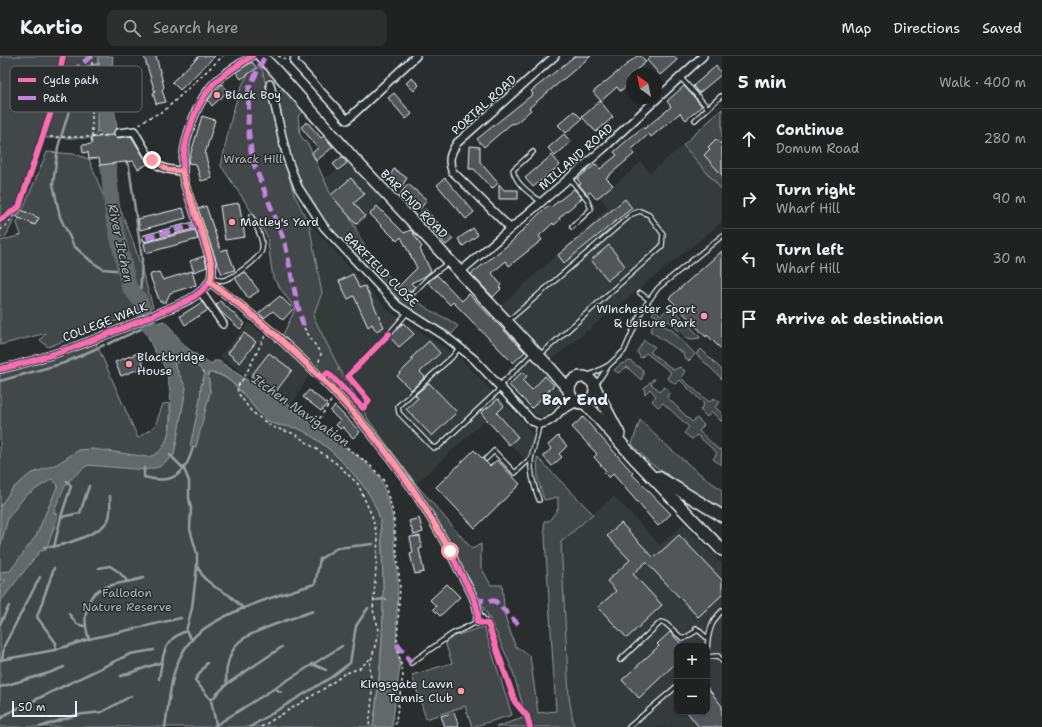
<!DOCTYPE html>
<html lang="en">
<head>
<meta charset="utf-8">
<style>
  :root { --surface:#202222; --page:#2d2f2f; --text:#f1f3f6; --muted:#a2a4a5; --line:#3d3f40 }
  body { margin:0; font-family:"Shantell Sans",sans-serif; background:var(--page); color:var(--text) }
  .controls { position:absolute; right:12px; bottom:12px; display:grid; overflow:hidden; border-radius:8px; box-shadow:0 1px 3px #0004 }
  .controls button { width:36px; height:36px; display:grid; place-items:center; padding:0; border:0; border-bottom:1px solid var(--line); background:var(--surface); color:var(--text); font:20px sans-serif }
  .compass { position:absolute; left:626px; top:12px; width:36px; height:36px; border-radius:50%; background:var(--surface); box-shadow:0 1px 3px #0004; rotate:327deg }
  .scale { position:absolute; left:12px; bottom:10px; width:65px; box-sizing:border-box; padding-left:4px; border:2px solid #e8f1f8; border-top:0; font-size:11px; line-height:14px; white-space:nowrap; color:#e8f1f8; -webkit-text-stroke:3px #2a2d2e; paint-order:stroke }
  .stop { position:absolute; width:12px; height:12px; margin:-9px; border:3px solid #ff9aa2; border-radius:50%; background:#fff }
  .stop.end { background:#ff9aa2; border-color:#fff; box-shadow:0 1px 4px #0008 }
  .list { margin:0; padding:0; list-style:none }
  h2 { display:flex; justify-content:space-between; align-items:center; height:52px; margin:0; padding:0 16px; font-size:17px }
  h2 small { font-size:13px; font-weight:400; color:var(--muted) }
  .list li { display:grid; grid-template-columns:26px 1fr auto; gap:12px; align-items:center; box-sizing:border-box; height:60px; padding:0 16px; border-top:1px solid var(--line) }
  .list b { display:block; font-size:15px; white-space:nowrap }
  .list p { margin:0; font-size:13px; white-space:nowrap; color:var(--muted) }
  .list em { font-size:13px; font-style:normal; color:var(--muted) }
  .icon { flex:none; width:22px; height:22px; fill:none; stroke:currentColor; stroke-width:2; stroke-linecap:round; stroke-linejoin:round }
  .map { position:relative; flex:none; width:722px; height:671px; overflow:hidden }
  header { display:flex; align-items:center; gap:24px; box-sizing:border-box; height:56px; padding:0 20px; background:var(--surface); border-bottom:1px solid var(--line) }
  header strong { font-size:19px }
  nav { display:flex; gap:22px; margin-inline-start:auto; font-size:14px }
  .search { width:280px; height:36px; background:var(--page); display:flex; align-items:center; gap:10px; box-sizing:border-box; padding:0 14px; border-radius:8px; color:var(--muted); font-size:15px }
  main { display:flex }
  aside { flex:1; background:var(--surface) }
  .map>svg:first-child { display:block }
  .built { fill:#363a3b; fill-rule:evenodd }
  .green { fill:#424648; stroke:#959ca0 }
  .water { fill:#63686b; stroke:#989fa3 }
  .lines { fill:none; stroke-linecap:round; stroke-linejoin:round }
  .stream { stroke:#989fa3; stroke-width:2.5 }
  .river { stroke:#63686b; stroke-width:16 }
  .building { fill:#535759; stroke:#e8f1f8 }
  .minor-tunnel { stroke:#464a4c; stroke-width:7; stroke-dasharray:7 3.5; stroke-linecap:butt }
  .service-casing { stroke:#e8f1f8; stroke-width:6 }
  .pedestrian-casing { stroke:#e8f1f8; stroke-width:8 }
  .minor-casing { stroke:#e8f1f8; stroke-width:10 }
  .secondary-casing { stroke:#e8f1f8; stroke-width:14 }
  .path { stroke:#e8f1f8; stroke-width:1.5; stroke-dasharray:3 3; stroke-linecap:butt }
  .service { stroke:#2a2d2e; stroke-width:3.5 }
  .pedestrian { stroke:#2a2d2e; stroke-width:5.5 }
  .minor { stroke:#2a2d2e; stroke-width:7 }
  .secondary { stroke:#2a2d2e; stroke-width:11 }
  .quiet { stroke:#c483df; stroke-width:5; stroke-dasharray:10 5; stroke-linecap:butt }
  .cycleway-casing { stroke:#2a2d2e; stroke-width:8 }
  .cycleway { stroke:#f96db3; stroke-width:6 }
  .route { stroke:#ff9aa2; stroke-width:5 }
  .poi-dot { fill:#ff9aa2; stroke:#2a2d2e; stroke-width:1.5 }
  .labels { text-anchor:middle; stroke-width:3; stroke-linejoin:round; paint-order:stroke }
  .poi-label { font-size:12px; fill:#e8f1f8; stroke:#2a2d2e; text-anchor:start }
  .street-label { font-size:12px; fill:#e8f1f8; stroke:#2a2d2e }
  .park-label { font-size:12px; fill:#aeb5ba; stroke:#2a2d2e }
  .water-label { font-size:13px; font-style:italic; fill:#acb3b9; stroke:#2a2d2e }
  .district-label { font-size:16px; font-weight:bold; fill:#e8f1f8; stroke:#2a2d2e }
  .key { fill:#2a2d2e; stroke:#63686b; stroke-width:1 }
  .key-label { font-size:11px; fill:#e8f1f8 }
</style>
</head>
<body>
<header>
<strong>Kartio</strong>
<div class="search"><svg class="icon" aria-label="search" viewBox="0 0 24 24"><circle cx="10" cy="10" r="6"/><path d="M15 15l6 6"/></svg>Search here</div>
<nav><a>Map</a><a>Directions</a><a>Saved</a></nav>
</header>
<main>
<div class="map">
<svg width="722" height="671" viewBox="0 0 722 671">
  <rect width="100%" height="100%" fill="#2a2d2e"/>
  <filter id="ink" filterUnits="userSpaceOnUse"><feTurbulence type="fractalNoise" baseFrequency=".025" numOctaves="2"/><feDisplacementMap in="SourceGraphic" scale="8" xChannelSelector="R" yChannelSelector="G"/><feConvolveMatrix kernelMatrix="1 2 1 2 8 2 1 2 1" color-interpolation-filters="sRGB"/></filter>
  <g filter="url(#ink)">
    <g class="built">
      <polygon points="683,89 722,134 722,166 551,304 502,249 608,152 600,141 641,106 650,117"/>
      <polygon points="347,107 384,143 355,173 349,160 331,139 324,123"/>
      <polygon points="310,168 389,255 461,303 525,368 533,380 533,394 526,404 485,364 416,428 370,366 339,312 313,260 323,238"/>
      <polygon points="249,267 311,316 290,352 220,300"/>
      <polygon points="527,296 555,327 560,335 561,343 558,349 545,361 536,359 500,322"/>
      <path d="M614 440 660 489 684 468 722 508V671H574L569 641 561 486ZM677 590H707V656H677Z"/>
    </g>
    <g class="green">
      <polygon points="0,0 98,0 97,76 94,82 45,82 24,143 6,180 0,182"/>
      <path d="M253 12H262L280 90 294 138 309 168 322 237 313 260 339 312 338 315 339 312 370 366 416 428 472 493 481 488V511L491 529H502L505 560 515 590 530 600 538 657 556 655 544 465H549L558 453V441L544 444 538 424 537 401 593 458 561 486 569 641 574 671H496L526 661 512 613 492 567 431 456 405 416 333 336 336 331 282 281 295 253 273 222 267 180 244 144 221 110C227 84 235 30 253 12Z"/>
      <polygon points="283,31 304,55 298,60 300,79 309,90 331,139 349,160 368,197 402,235 433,256 449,264 458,270 452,278 406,251 347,191 318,157 304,133 291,103 277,38"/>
      <polygon points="722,53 722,134 683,89"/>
      <polygon points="47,96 74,98 89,103 103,139 118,148 133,185 153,251 48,291 40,284 46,277 0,289 0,185 21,179 17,167"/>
      <polygon points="671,250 700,281 700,282 691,283 685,281 670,266 652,258 655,254 661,259"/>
      <polygon points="655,265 672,274 695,298 689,305 684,301 683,297 650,275"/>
      <polygon points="644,284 655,291 650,296 674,314 680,311 685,315 681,322 709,346 714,342 720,346 715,351 722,358 722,366 712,356 707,361 700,354 704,348 680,324 675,328 667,322 671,316 646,297 641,302 637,296"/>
      <path d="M96 287 138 382 155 370 163 348 170 347C170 363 171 379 162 394L172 401 174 399 186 332 174 308 182 303H191L205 318 201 330 200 344 191 390 205 355 210 336 208 317C234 316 251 353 268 365 278 371 289 369 300 373 310 378 321 387 330 394 344 406 371 436 377 453 382 467 382 484 382 498 386 555 381 614 373 671H0V317Z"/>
      <polygon points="701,293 722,314 722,323 696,298"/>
      <polygon points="630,305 643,314 643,320 641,324 627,311 618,317 614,314 621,308"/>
      <polygon points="653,323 655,323 651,328 660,335 665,331 670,336 667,341 692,366 697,362 704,369 699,375 719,394 722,392 721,409 713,403 717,397 697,379 692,383 684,377 689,371 663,347 658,351 652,345 656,340 650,333 645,338 644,332"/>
      <path d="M640 364C666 390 692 413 722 434V454L650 407 632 388Z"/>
      <polygon points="484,571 512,659 472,671 465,650 426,663 412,619 452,607 444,583"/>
    </g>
    <g class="water">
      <polygon points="98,0 113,0 111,26 117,74 97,76"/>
      <path d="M164 265C173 273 174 277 181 285 189 295 201 302 212 308L214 305H219L244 322 295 352H290L364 405 381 423 392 459 398 527 396 589 400 610 392 671H373C382 613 385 552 382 493 381 480 382 464 376 452 367 430 348 411 331 395 323 388 309 377 299 373 287 369 275 371 265 363 250 350 232 314 208 317L210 336 196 391 190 390 200 344 201 330 205 318 191 303H182L174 308 186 332 174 399 159 411 145 414 88 409C66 425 63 431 54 456L58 460 46 494 40 495 0 546V530L6 524H0V516L10 515 36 480 58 429 52 423 25 440 8 462 0 492V450L12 433 30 418 57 408 79 394 93 393 148 401C178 396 172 338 166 315 164 308 158 301 154 294 150 286 147 278 143 271Z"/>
    </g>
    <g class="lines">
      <g class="stream">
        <polyline points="99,8 86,11 83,15 76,32 58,91 53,128 60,161 74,190 92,206 103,213 126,215"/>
        <polyline points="109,75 111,79"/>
        <polyline points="125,103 129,111 142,203 140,244"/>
        <polyline points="108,288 145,271"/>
        <polyline points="0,325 64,307 104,289"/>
        <polyline points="170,399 184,413 189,425 189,442 191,452 190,473 197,498 197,510 204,522 215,531 229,539 244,553"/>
        <path d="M144 412V421C173 429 186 418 193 391"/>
        <polyline points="61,461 80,457 89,430"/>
        <path d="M44 491C59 492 104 477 109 462 111 456 110 446 110 440"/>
        <polyline points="54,491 61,461 71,430 67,425"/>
        <polyline points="54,512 37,561 56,587 55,594"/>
        <polyline points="99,512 110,510 119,516 128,526"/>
        <polyline points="376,544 386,543"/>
        <polyline points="69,558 77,568 84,570"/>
        <polyline points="0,568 9,550"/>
        <path d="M89 583C83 566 83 540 103 532 116 527 130 526 143 522"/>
        <polyline points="192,584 186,575 192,552 197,510"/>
        <polyline points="0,604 55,594 89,583 181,562"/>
        <polyline points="2,604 4,590 40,521"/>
        <polyline points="207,607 195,624 211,644 216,668"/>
        <polyline points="312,608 326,614"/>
        <polyline points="121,620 162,606"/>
        <path d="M159 623C163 601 162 584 186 575"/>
        <path d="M227 628C224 616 229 598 237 588 247 576 297 561 313 555"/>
        <polyline points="0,631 49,617 64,611"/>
        <polyline points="274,632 281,636"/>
        <polyline points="211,644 227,628 282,591"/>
        <polyline points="0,663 8,657 130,598 154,594"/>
        <polyline points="40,671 76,659 102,656 131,640"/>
        <path d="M165 671C168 654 170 626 176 611 180 600 187 588 195 580 221 556 281 538 315 528L320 503 337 492 373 488"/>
        <polyline points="213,671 342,590"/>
        <polyline points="250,671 330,622 350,607 356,570 368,552"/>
      </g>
      <g class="river">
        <polyline points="107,53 108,79"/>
        <polyline points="108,109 113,159 129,231 140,244 150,271 161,281 162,286"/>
      </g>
    </g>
    <g class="building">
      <polygon points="144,0 156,0 164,31 162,34 166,46 156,48 153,37 155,36"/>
      <polygon points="199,0 215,0 180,34 172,26"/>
      <polygon points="575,0 591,0 529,52 531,54 516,67 511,68 484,91 477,83 533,38 531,35"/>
      <polygon points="637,0 641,0 646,6 627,22 631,27 620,35 617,31 601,45 593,36"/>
      <polygon points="651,0 674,0 677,4 660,19 647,4"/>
      <polygon points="252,6 257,12 241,23 236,16"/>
      <polygon points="716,10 722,18 699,37 693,30"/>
      <polygon points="412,22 419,29 414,35 406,27"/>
      <polygon points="222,28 228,35 212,50 208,44"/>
      <polygon points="684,30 702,50 686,64 680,57 651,81 649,78 631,94 634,98 606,122 613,129 596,143 590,136 587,138 579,129 581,128 577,123 596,108 600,113 617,99 614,96 624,87 643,71 644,73 671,51 667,45"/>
      <polygon points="394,37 412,58 406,63 388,42"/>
      <polygon points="600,45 613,61 596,76 582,61"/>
      <polygon points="574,55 582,63 566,77 558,69"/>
      <polygon points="202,60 215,64 205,98 212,122 201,125 196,108 188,107"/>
      <polygon points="307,66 321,82 324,80 333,91 316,105 312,97 318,92 301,71"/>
      <polygon points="564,78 571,86 555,100 548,92"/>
      <polygon points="113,79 118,82 131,80 148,108 138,113 133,105 100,109 99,102 89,103 88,96 83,97 82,89 92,88 91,82"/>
      <polygon points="716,83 722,89 722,119 704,99 710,93 708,91"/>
      <polygon points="470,90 480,91 480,106 498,127 492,133 474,113 469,113"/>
      <polygon points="552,99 560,109 533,131 525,122"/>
      <polygon points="342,101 347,107 338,114 333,108"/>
      <polygon points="394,113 407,122 402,130 389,121"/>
      <polygon points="351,122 365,138 354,147 365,160 356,168 331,139"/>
      <polygon points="445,122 474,156 466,163 437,129"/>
      <polygon points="408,128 427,144 420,153 400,138"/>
      <polygon points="499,128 504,134 518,134 518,143 499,143"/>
      <polygon points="574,133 582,142 559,162 560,164 554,169 553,167 539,180 542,184 509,210 506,205 492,217 501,229 499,231 501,233 493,241 471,218 509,188 543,154 550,150 551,151"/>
      <polygon points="625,143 632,152 564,207 558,199"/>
      <polygon points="239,147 245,181 225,184 220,150"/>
      <polygon points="206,150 221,195 227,193 235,214 222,218 217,207 198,153"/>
      <polygon points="377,150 404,177 411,174 413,177 422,191 420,193 431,215 424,221 411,227 415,231 409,236 406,233 404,235 401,233 396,235 395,234 417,212 401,181 397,185 370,158"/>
      <polygon points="183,152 186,162 140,174 138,163"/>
      <polygon points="425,153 453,183 446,189 418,159"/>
      <polygon points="21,154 39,162 35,169 17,161"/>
      <polygon points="473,172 478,179 463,190 458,183"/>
      <polygon points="195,174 198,183 146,197 144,187"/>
      <polygon points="609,189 625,210 608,224 591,204"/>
      <polygon points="722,195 722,294 707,279 706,281 669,242"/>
      <polygon points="204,200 207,211 194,216 190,205"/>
      <polygon points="192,215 196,229 170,237 166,246 160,246 150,220 151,218 159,216 163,224"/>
      <polygon points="245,216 259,235 248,242 235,222"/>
      <polygon points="353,218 359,232 365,230 384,271 376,275 372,268 368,271 354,240 348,243 339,225"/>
      <polygon points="437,219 462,245 469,238 525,296 513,307 453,246 450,249 428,226"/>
      <polygon points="280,240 293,253 283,264 273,255 264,262 259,257"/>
      <polygon points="220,245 245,268 240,273 221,256 216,249"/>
      <polygon points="202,246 208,254 185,269 180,260"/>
      <polygon points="403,267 414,278 399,291 390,281"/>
      <polygon points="244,277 256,286 240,307 228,297"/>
      <polygon points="429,285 440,297 420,316 425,321 411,334 397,320 413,304 411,302"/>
      <polygon points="138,297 144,311 121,320 115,306"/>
      <polygon points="269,297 292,314 274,338 251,320"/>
      <polygon points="522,316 527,320 523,325 532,334 545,320 554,329 532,352 509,329"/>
      <polygon points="429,327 457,356 432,380 406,353 418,342 415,339"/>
      <polygon points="309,334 327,348 321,355 303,341"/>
      <polygon points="498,343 504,350 497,357 518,381 509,389 481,357"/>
      <polygon points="335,350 360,376 353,382 343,371 340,373 336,369 340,365 330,355"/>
      <polygon points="583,361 633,417 632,418 671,458 658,470 613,418 609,422 604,417 606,415 594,401 597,398 572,371"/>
      <polygon points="558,380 567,390 559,398 562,401 552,410 543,400 551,393 548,389"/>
      <polygon points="474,394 490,410 497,404 520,428 475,472 436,431"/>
      <polygon points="419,462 423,476 414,479 409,465"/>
      <polygon points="621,467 654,502 679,479 722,524 722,539 698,561 646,506 633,518 662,549 627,582 598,551 616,535 607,525 630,504 607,480"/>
      <polygon points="420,480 422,492 419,493 424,516 415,518 410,498 413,497 410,481"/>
      <polygon points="447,528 460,541 440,560 433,553 436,550 430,544"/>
      <polygon points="670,576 683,590 677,590 677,606 639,642 622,624 659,590 657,588"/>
      <polygon points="707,631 722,650 722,671 699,671 687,656 707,656"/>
      <polygon points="454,656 459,671 445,671 441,660"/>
    </g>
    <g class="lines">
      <polyline class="minor-tunnel" points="266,5 270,28"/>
      <defs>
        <g id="service">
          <polyline points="680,21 708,52"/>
          <polyline points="695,64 721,40"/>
          <path d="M533 96 513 114C516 129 530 137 541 146"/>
          <polyline points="569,122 587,143 591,153 572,171"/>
          <path d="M212 220C215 223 219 225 224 224 233 222 261 202 262 193 264 183 255 168 251 160"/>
          <polyline points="640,237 648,243"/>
          <polyline points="412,238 429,221 449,206"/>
          <polyline points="508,265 632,158 640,155 649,159 663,178 662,190 540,299"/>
          <polyline points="389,278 407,257"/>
          <polyline points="460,291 452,301 398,350 399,357 433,392 438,391 501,332"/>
          <polyline points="586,321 609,309 624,295 642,254 658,232 722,180"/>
          <polyline points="499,330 533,297"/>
          <polyline points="595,330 608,310"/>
          <polyline points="486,403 494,395 515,417 531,402"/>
          <path d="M539 444C534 431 530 416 531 403 533 392 538 380 539 368"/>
          <polyline points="479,557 488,568"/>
          <polyline points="696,572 707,582"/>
          <path d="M707 593C708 578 711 565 722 555"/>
          <polyline points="707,601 718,600 722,605"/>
          <polyline points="620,604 661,566 665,567 683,583 698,574"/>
          <polyline points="411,607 452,578 477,566"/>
          <polyline points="629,671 677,630"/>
        </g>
        <polyline id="pedestrian" points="146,182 199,168"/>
        <g id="minor">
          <polyline points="295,0 294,6 347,64 416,0"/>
          <path d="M270 28 287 102 298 131 324 171 398 250 445 280 474 303 532 365 539 368C555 367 563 352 570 340"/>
          <path d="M118 77 134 75 151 104C161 113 169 114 182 115"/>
          <path d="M510 172 452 115C448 104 450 98 457 87L555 0"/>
          <polyline points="460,216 603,93 703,0"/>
          <path d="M210 226C312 302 405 400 460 516 467 529 482 551 477 566"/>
          <polyline points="201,236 223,268"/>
          <path d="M0 313C51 302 108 279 156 258 173 250 194 245 206 230 213 223 212 217 212 208L184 126C179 99 192 54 210 32 220 19 238 10 252 0"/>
          <polyline points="563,354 577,346"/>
        </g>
        <g id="secondary">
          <polyline points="261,0 274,13 353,102 550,312 569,334"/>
          <circle cx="582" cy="334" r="13"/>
          <polyline points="595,332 619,378"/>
          <polyline points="585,347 636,404 722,494"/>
          <polyline points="658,421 722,460"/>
        </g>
      </defs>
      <use href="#service" class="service-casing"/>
      <use href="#pedestrian" class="pedestrian-casing"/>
      <use href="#minor" class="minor-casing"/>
      <use href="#secondary" class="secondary-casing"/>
      <g class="path">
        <polyline points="278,0 286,3"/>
        <polyline points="140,69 143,65 165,54 223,0"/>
        <polyline points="44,81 92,81 110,79"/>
        <polyline points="92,81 92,0"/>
        <polyline points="0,174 8,168 19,151"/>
        <polyline points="304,272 321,298 318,309"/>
        <polyline points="265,280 244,322 237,331 238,337 251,355 272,371 295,378 337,408 358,428 372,460 378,483 373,554 379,574 370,609 372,642 369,671"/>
        <polyline points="331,345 316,368 369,408 383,423 393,456 400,529 397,588 403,619 395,671"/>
        <polyline points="261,671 325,632 344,618 360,612 371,602"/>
      </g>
      <use href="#service" class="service"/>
      <use href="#pedestrian" class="pedestrian"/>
      <use href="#minor" class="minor"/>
      <use href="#secondary" class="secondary"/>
      <g class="quiet">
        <polyline points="264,2 249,32 248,71 252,103 285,187 297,247 304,272"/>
        <polyline points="61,26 91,0"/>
        <polyline points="146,182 199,168"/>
        <polyline points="474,544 495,545 518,568"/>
        <polyline points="397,588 411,607"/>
      </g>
      <defs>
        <g id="cycleway">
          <polyline points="0,164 19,151 61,26 61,10 63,0"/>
          <path d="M210 226C312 302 405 400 460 516 467 529 482 551 477 566L488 568 515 646 527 660 530 671"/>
          <path d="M0 313C51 302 108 279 156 258 173 250 194 245 206 230 213 223 212 217 212 208L184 126C179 99 192 54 210 32 220 19 238 10 252 0"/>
          <polyline points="320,323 328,317 363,352 369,345 348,320 389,278"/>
        </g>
      </defs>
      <use href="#cycleway" class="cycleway-casing"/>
      <use href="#cycleway" class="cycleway"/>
    </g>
  </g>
  <g class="lines" filter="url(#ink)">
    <path class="route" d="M152 104 168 114 182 115C187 141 219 205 210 226 281 278 352 346 403 418 420 442 435 469 450 495"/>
  </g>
  <g class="poi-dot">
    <circle cx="217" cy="39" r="4"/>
    <circle cx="232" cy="166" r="4"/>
    <circle cx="704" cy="260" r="4"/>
    <circle cx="129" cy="308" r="4"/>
    <circle cx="461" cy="635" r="4"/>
  </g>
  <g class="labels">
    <g class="poi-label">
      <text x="225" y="43">Black Boy</text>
      <text x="240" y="170">Matley's Yard</text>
      <text x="696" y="257" text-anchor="end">Winchester Sport<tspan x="696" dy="14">&amp; Leisure Park</tspan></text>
      <text x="137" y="305">Blackbridge<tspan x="137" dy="14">House</tspan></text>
      <text x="453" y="632" text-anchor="end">Kingsgate Lawn<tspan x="453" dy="14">Tennis Club</tspan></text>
    </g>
    <g class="street-label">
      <text transform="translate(484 49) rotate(-42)" y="4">PORTAL ROAD</text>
      <text transform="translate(576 101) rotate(-41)" y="4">MILLAND ROAD</text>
      <text transform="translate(414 148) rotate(46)" y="4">BAR END ROAD</text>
      <text transform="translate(381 214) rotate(45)" y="4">BARFIELD CLOSE</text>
      <text transform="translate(105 266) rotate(-21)" y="4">COLLEGE WALK</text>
    </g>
    <g class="park-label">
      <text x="253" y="107">Wrack Hill</text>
      <text x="127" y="541">Fallodon<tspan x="127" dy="14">Nature Reserve</tspan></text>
    </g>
    <g class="water-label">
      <text transform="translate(121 187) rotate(78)" y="5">River Itchen</text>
      <text transform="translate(301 354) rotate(35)" y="5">Itchen Navigation</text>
    </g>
    <g class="district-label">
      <text x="575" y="349">Bar End</text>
    </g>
  </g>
  <rect x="10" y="10" width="132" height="46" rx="6" class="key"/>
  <rect x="18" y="22" width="18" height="4" fill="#f96db3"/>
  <rect x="18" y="40" width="18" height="4" fill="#c483df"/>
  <g class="key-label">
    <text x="43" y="28">Cycle path</text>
    <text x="43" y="46">Path</text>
  </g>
</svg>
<div class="controls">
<button>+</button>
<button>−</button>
</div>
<svg class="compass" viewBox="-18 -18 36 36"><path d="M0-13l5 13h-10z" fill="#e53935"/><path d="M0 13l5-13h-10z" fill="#a2a4a5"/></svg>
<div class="scale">50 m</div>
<div class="stop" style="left:450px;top:495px"></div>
<div class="stop end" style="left:152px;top:104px"></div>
</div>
<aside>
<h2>5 min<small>Walk · 400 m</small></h2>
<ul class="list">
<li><svg class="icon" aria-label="ahead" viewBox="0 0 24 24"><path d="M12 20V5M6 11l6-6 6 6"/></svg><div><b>Continue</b><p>Domum Road</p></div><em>280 m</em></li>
<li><svg class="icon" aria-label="right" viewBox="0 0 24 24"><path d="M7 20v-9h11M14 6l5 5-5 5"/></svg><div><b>Turn right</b><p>Wharf Hill</p></div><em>90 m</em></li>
<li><svg class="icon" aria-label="left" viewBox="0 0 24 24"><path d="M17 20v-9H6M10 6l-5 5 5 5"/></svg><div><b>Turn left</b><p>Wharf Hill</p></div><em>30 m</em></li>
<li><svg class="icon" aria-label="arrive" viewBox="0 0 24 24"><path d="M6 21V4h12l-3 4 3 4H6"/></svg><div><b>Arrive at destination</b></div></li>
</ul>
</aside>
</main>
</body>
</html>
